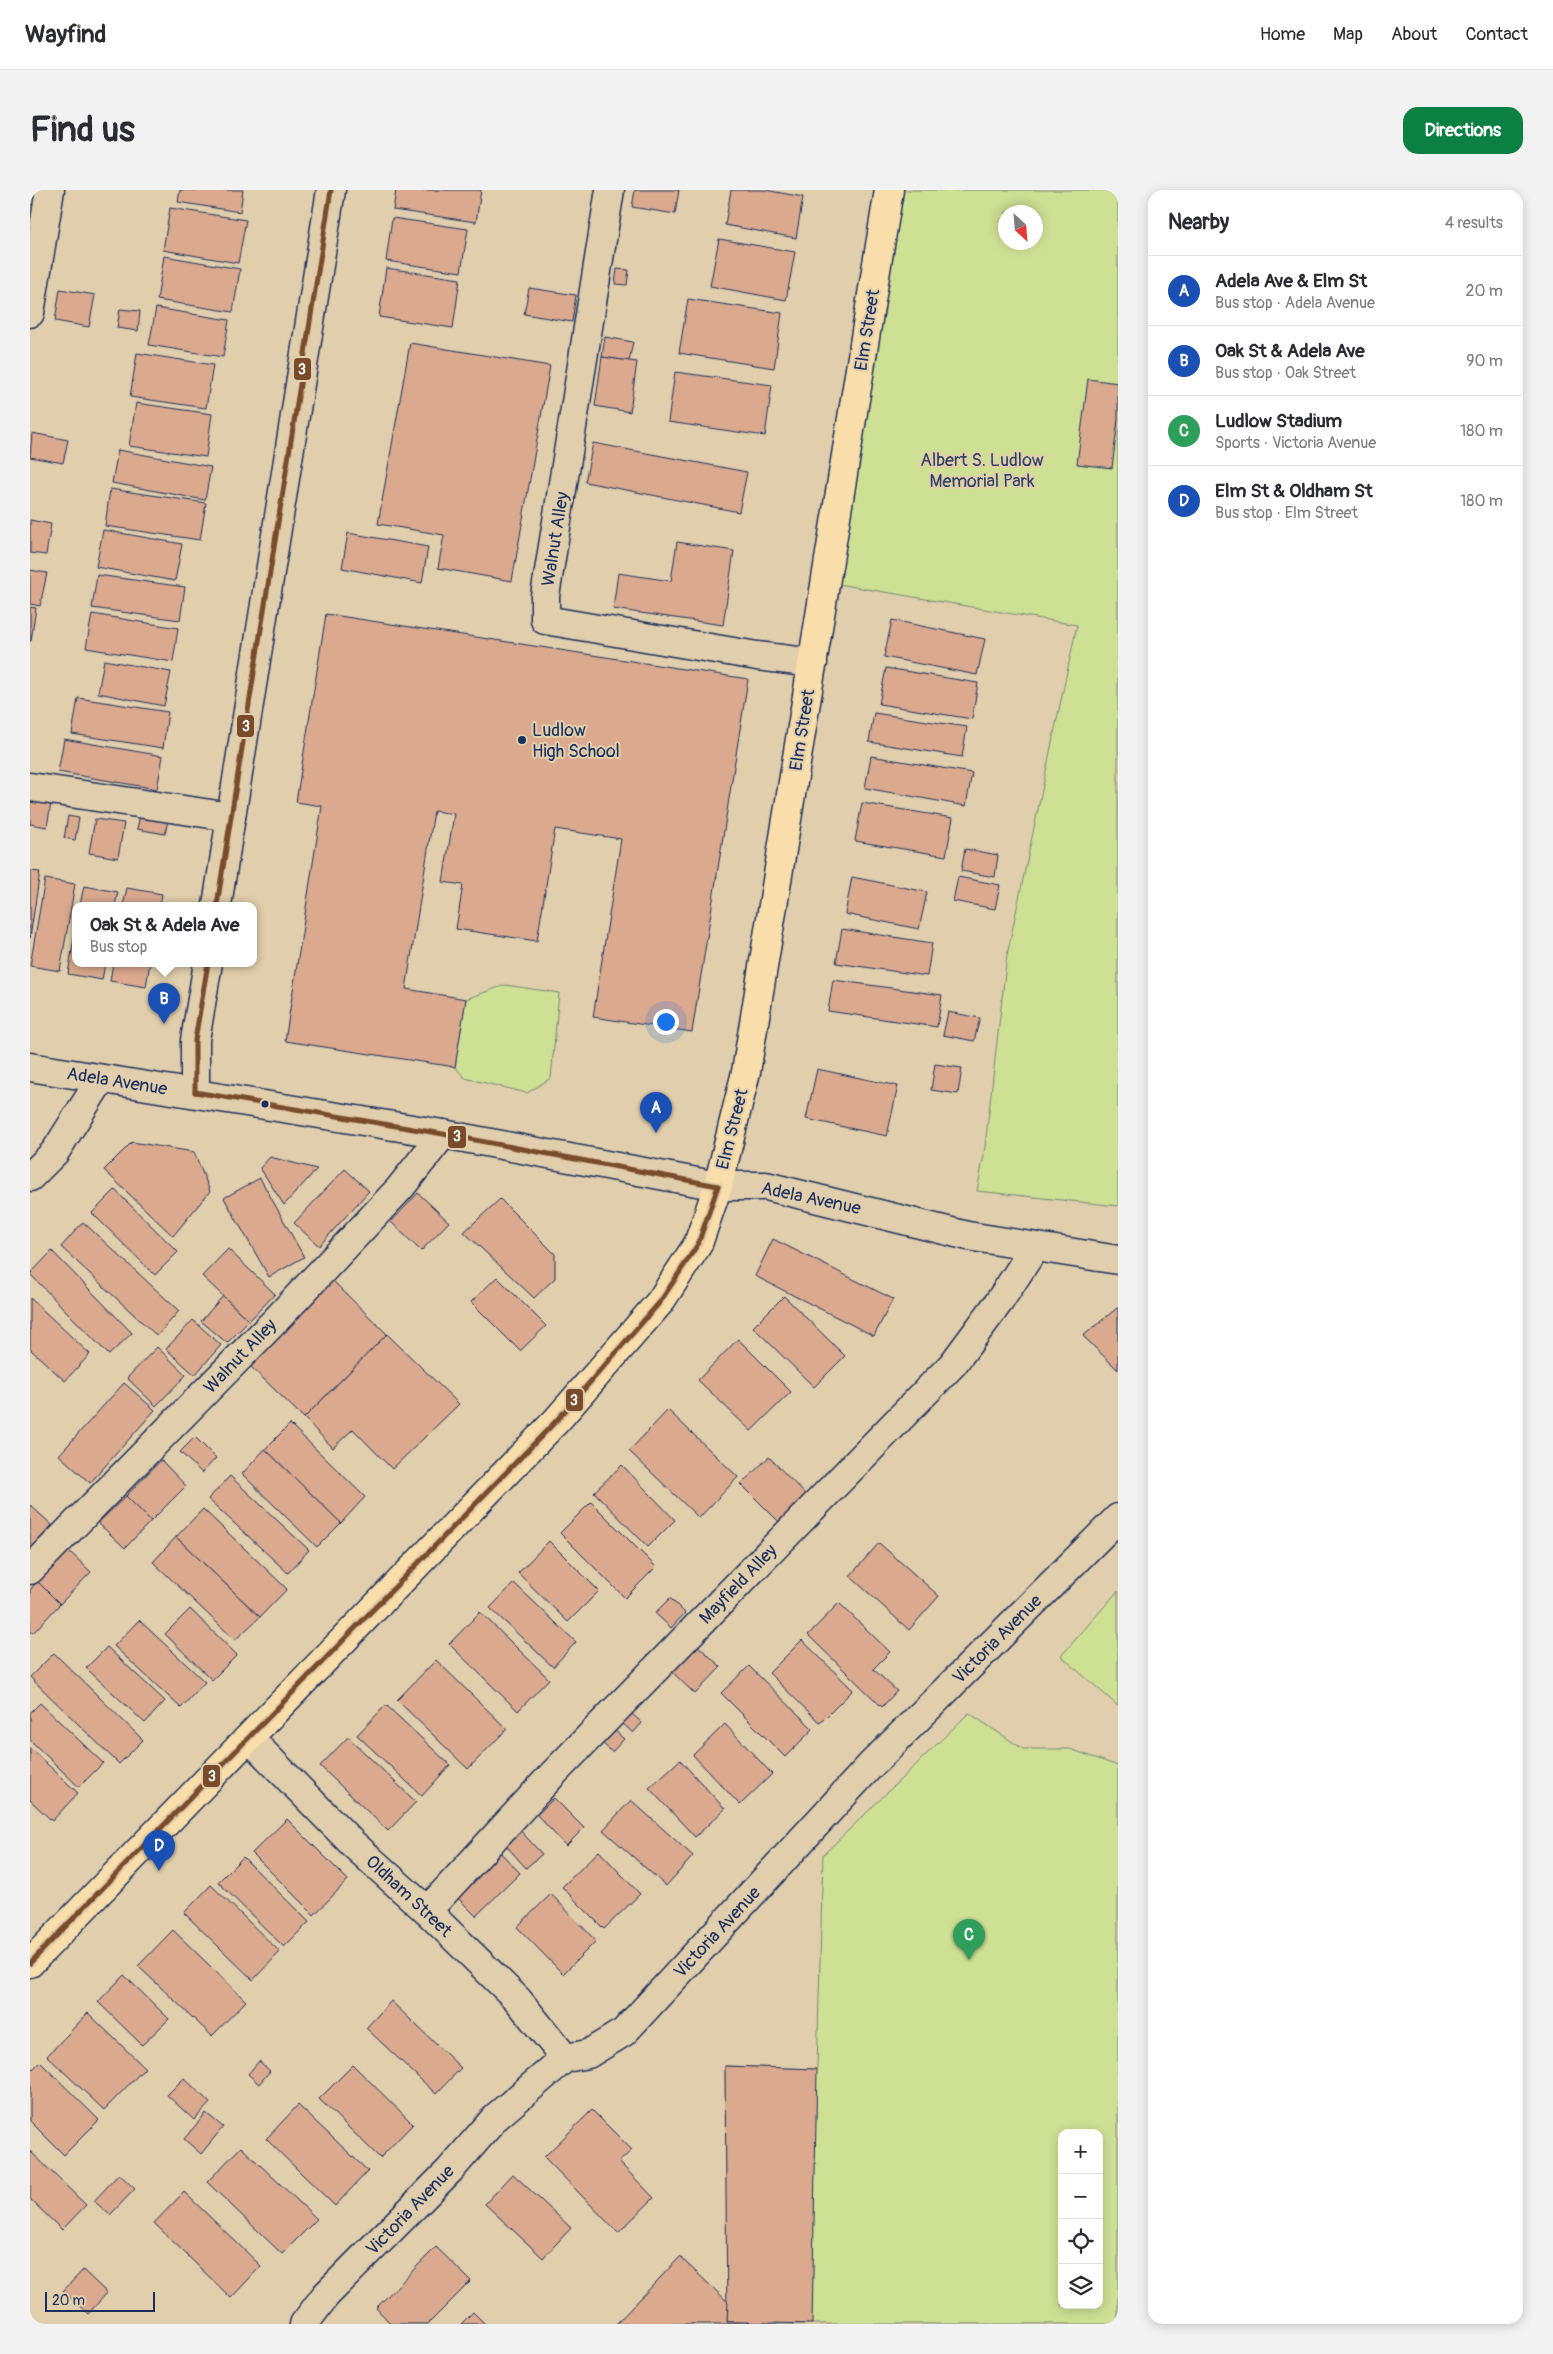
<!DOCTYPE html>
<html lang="en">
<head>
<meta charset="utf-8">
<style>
  :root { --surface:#fff; --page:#f2f2f3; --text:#2b2b33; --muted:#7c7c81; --line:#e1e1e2; --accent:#0b8043 }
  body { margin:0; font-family:Pangolin,sans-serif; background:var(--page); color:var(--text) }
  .controls { position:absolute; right:15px; bottom:15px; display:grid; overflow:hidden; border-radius:10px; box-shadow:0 2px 12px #0003 }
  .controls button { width:45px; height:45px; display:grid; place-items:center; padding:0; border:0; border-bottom:1px solid var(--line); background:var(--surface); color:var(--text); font:25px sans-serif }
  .compass { position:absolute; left:968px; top:15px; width:45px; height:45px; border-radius:50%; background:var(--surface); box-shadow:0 2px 12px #0003; rotate:154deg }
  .scale { position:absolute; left:15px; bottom:12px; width:110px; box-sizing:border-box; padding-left:5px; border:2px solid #1b2f5e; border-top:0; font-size:14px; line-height:18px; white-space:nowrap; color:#1b2f5e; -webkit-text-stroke:4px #e1ceac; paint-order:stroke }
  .you { position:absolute; left:635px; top:831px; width:18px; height:18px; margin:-12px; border:4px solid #fff; border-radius:50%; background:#1a73e8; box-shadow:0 0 0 8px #1a73e833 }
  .badge { display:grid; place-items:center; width:32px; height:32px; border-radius:50%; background:var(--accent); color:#fff; font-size:16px; font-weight:700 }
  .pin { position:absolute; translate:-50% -41px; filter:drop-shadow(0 1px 2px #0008) }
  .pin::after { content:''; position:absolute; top:26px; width:18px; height:15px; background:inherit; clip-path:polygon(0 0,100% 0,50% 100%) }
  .popup { position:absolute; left:42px; top:712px; width:185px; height:65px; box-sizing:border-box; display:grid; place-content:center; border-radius:10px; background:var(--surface); filter:drop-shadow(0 1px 4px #0005); font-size:16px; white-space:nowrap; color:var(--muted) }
  .popup b { font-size:19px; color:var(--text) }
  .popup::after { content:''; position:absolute; left:50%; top:100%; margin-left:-10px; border:10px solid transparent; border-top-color:var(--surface) }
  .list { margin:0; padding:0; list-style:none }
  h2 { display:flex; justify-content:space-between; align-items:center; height:65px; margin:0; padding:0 20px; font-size:21px }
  h2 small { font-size:16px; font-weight:400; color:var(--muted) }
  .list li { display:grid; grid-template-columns:32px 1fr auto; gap:15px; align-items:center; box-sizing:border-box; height:70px; padding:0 20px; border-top:1px solid var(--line) }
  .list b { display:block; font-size:19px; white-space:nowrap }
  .list p { margin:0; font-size:16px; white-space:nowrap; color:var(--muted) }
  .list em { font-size:16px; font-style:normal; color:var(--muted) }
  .icon { flex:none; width:28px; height:28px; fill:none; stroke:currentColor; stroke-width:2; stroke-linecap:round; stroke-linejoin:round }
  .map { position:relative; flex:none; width:1088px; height:2134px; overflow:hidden; border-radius:15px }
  header { display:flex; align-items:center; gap:30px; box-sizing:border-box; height:70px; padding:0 25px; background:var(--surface); border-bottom:1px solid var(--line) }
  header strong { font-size:24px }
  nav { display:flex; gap:28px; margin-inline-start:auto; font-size:18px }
  .intro { display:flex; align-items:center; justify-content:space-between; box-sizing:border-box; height:120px; padding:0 30px }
  h1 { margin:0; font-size:35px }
  .button { padding:12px 22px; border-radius:15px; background:var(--accent); color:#fff; font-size:18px; font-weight:700 }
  main { display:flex; gap:30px; padding:0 30px }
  aside { flex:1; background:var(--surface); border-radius:15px; box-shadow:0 2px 12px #0003 }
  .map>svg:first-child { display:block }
  .green { fill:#cee094; stroke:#748879; fill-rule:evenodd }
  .building { fill:#dba98e; stroke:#1b2f5e }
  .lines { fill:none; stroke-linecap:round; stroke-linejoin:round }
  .minor-casing { stroke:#1b2f5e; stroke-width:31 }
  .major-casing { stroke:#1b2f5e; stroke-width:31 }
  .minor { stroke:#e1ceac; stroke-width:28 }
  .major { stroke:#f9deab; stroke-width:28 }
  .bus-1-casing { stroke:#e1ceac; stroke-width:9 }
  .bus-1 { stroke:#7a4b2a; stroke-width:5 }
  .poi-dot { fill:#1b2f5e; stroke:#e1ceac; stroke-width:2 }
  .labels { text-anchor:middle; stroke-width:4; stroke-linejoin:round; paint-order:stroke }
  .street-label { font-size:18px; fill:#1b2f5e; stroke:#e1ceac }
  .park-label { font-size:18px; fill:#2d4163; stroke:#e1ceac }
  .poi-label { font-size:18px; fill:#1b2f5e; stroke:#e1ceac; text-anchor:start }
  .line-badge { stroke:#e1ceac; stroke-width:2 }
  .badge-label { font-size:14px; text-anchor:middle; font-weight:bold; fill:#fff }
</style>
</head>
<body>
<header>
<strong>Wayfind</strong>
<nav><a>Home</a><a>Map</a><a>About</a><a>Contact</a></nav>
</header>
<div class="intro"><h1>Find us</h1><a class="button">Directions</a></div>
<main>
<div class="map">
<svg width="1088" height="2134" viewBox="0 0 1088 2134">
  <rect width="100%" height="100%" fill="#e1ceac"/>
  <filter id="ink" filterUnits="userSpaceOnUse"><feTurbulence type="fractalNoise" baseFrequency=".02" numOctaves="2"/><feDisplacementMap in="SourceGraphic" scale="10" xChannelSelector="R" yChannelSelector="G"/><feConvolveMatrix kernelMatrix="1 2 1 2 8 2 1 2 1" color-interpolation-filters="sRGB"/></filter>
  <g filter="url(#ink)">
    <g class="green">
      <path d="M859 0H1088V1016L947 1001 954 965 977 765 1047 435 796 392ZM976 22H1006V52H976Z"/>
      <polygon points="475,795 529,803 521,888 497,903 435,888 425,877 436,809"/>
      <polygon points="1088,1401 1088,1516 1031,1466"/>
      <path d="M939 1523 993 1559H1040L1088 1576V2134H696L698 2112 695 1876 787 1879 793 1665ZM1032 1943H1069V2115H1032Z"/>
    </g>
    <g class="building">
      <polygon points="150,0 213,0 210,22 148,12"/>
      <polygon points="366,0 451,0 446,32 363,20"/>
      <polygon points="605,0 649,0 645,24 602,17"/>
      <polygon points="701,0 735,0 773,7 766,48 695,35"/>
      <polygon points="140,18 216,30 208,73 133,60"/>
      <polygon points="362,28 438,39 431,82 356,71"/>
      <polygon points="689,49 765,62 756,110 680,96"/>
      <polygon points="134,66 210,79 203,122 127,110"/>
      <polygon points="356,78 430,89 423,138 349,127"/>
      <polygon points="587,79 599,80 597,95 585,94"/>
      <polygon points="499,98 546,105 542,132 494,124"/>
      <polygon points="30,99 65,105 59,137 25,131"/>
      <polygon points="658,109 752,123 744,178 649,163"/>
      <polygon points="126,118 199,130 193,167 119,155"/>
      <polygon points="90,119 110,121 108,141 87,138"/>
      <polygon points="575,147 603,152 599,171 572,167"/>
      <polygon points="380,153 520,176 482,391 408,378 414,345 348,334"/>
      <polygon points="107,163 183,175 176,218 100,207"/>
      <polygon points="572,167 607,172 600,222 565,216"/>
      <polygon points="645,182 742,195 735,246 638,232"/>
      <polygon points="1058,189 1088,193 1088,229 1082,278 1047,274"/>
      <polygon points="106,213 182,224 176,267 99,256"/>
      <polygon points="2,243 38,250 33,273 0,267"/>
      <polygon points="563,253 717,282 709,322 555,292"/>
      <polygon points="88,260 181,277 175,310 82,293"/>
      <polygon points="80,299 176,313 170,350 75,336"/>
      <polygon points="0,330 21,334 16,365 0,363"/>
      <polygon points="73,340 152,354 145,391 66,377"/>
      <polygon points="318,343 398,357 392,393 312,378"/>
      <polygon points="647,352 704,361 693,435 583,419 588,383 641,391"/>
      <polygon points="0,380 17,383 10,416 0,414"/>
      <polygon points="67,385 155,397 150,430 62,418"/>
      <polygon points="0,417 6,418 1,451 0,451"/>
      <polygon points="62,424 148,438 143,472 56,458"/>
      <polygon points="296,424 718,489 662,842 563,827 591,649 525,639 507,751 426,739 433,695 413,692 424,624 404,621 376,799 436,809 425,877 255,851 292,616 266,612"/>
      <polygon points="862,430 955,449 947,485 854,467"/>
      <polygon points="74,470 141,482 134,516 68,503"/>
      <polygon points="856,478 948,493 942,529 849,514"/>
      <polygon points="48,508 138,522 133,558 42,544"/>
      <polygon points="844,523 937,537 932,567 839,552"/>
      <polygon points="34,549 133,566 127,599 28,582"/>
      <polygon points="841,566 942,583 936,616 835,598"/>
      <polygon points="0,609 21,613 17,637 0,634"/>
      <polygon points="832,613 923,628 916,666 825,651"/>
      <polygon points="111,620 139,626 135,644 107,639"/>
      <polygon points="38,626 49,628 45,650 34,648"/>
      <polygon points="65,629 94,633 88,668 59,663"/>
      <polygon points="935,659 968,665 965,687 931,681"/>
      <polygon points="0,681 10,682 0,748"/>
      <polygon points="822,687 897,702 889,739 815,724"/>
      <polygon points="928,687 970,695 965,719 923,711"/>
      <polygon points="15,689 45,694 30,781 0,776"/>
      <polygon points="54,696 88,702 85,715 50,715"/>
      <polygon points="97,698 132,704 130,715 93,715"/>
      <polygon points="812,739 902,753 897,786 806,773"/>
      <polygon points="45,742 45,773 75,773 72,790 38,784"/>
      <polygon points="83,773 120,773 116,797 80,791"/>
      <polygon points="803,790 912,805 907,837 798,821"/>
      <polygon points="918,822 950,828 944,851 913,845"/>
      <polygon points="905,874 932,878 928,904 901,900"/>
      <polygon points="787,879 868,896 857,946 776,929"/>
      <polygon points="102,952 164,962 180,1001 143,1046 74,980"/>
      <polygon points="240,967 287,979 254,1015 230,978"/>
      <polygon points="315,979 339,1001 289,1056 264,1033"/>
      <polygon points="230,988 274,1067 239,1087 194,1008"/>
      <polygon points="85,1000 148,1062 125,1085 62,1023"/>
      <polygon points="388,1003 419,1032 391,1061 361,1032"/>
      <polygon points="470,1009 525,1064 525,1088 504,1108 434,1042"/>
      <polygon points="53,1032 149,1121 127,1146 31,1057"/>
      <polygon points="743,1049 863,1109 844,1146 725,1086"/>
      <polygon points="198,1059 245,1104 219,1131 172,1086"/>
      <polygon points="22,1061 102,1143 79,1165 0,1084"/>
      <polygon points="467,1087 516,1136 490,1161 441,1112"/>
      <polygon points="302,1090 357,1144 274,1228 219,1175"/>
      <polygon points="193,1106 219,1131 197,1153 171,1131"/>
      <polygon points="754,1106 815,1166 784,1197 723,1137"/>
      <polygon points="0,1108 60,1164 35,1191 0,1159"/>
      <polygon points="1087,1118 1088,1118 1088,1180 1053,1146"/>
      <polygon points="163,1130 191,1155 165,1185 136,1159"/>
      <polygon points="357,1144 429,1214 362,1279 323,1239 303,1258 274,1228"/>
      <polygon points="708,1149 761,1202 721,1241 668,1190"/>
      <polygon points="127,1157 156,1185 126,1216 97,1188"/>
      <polygon points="94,1193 125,1220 60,1293 29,1265"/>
      <polygon points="638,1220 708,1287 669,1328 599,1261"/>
      <polygon points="260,1234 335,1307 311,1333 235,1259"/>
      <polygon points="165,1247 186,1268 172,1283 150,1262"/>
      <polygon points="235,1259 311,1333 287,1357 212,1284"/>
      <polygon points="739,1267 779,1308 752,1335 711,1294"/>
      <polygon points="131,1270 156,1296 121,1331 96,1306"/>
      <polygon points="592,1275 645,1330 618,1357 564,1302"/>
      <polygon points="200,1286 279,1360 258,1383 178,1309"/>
      <polygon points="96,1306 121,1331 95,1358 68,1333"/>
      <polygon points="561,1312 626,1377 595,1408 530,1343"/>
      <polygon points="0,1315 22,1335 0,1360"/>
      <polygon points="173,1319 257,1399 230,1427 146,1347"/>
      <polygon points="146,1347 230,1427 205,1450 123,1372"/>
      <polygon points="519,1351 569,1401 538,1432 488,1383"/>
      <polygon points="849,1353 909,1406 879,1440 820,1386"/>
      <polygon points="38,1360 61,1382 30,1414 7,1391"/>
      <polygon points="7,1391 30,1414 3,1443 0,1441 0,1400"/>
      <polygon points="484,1393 546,1452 523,1477 460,1418"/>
      <polygon points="640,1408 655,1423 641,1438 625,1423"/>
      <polygon points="809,1413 860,1462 843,1479 867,1501 852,1517 778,1445"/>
      <polygon points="160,1419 207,1465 182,1490 135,1444"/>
      <polygon points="450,1422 519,1489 488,1521 419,1454"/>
      <polygon points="109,1430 175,1492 151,1518 84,1456"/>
      <polygon points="772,1450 823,1500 790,1533 739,1483"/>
      <polygon points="665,1453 691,1477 665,1504 640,1480"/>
      <polygon points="77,1457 135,1511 115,1533 56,1478"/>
      <polygon points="24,1463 113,1550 89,1574 0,1487"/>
      <polygon points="406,1470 477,1539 438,1579 367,1510"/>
      <polygon points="719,1476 783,1539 755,1567 691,1503"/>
      <polygon points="10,1513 73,1573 49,1597 0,1550 0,1523"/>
      <polygon points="356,1515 420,1575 392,1606 327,1545"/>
      <polygon points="599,1521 612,1533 603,1543 590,1531"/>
      <polygon points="695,1534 742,1584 710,1615 663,1565"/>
      <polygon points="581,1537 594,1549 582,1562 569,1550"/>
      <polygon points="318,1547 386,1612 358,1641 290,1576"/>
      <polygon points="0,1558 48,1603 22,1631 0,1610"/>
      <polygon points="650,1570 695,1619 665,1647 619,1598"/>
      <polygon points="524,1608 554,1638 536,1656 507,1625"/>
      <polygon points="601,1610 663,1666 636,1696 573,1640"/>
      <polygon points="257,1629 318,1690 284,1725 222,1663"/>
      <polygon points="486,1636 512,1664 496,1678 471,1650"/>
      <polygon points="466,1658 490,1683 446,1726 421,1701"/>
      <polygon points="569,1661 610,1704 574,1739 532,1697"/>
      <polygon points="213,1667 279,1732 254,1757 188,1692"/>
      <polygon points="181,1695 250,1762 223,1790 154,1723"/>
      <polygon points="521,1704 566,1751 533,1784 487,1737"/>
      <polygon points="143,1740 216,1811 182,1846 108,1776"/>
      <polygon points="94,1785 139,1829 112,1855 68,1812"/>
      <polygon points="361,1811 431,1878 406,1904 336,1838"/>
      <polygon points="58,1823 115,1878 74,1920 17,1866"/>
      <polygon points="229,1871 240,1881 229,1894 218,1884"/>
      <polygon points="10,1872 69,1930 34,1965 0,1931 0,1882"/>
      <polygon points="323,1875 383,1934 350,1968 289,1909"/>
      <polygon points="695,1876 787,1879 782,2134 697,2132"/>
      <polygon points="154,1888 180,1913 164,1930 137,1905"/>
      <polygon points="268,1915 338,1981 305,2016 236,1949"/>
      <polygon points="562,1920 602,1960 589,1972 624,2008 588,2043 514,1967"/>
      <polygon points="176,1923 193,1937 171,1964 154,1949"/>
      <polygon points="211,1957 287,2029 252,2064 177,1992"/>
      <polygon points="0,1961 56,2015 32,2040 0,2009"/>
      <polygon points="89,1984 105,1999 80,2025 64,2011"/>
      <polygon points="483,1984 541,2038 513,2068 455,2014"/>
      <polygon points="154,2002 231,2076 201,2108 124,2033"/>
      <polygon points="406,2057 441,2091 398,2134 361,2134 346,2118"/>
      <polygon points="650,2067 698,2112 697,2132 718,2132 716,2134 586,2134"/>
      <polygon points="53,2080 77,2103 58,2124 33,2101"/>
      <polygon points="443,2122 455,2134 431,2134"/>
    </g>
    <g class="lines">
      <defs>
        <g id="minor">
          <polyline points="580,0 515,406 515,430 727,466 783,473"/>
          <polyline points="0,123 20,0"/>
          <polyline points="0,597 201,627"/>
          <polyline points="187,715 301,0"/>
          <polyline points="0,877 413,944 688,996 736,996 938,1046 1088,1070"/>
          <polyline points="165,902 165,850 178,773"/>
          <polyline points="0,987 25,962 71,889"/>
          <polyline points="0,1380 245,1131 370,998 413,944"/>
          <polyline points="219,1548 323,1654 397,1721 488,1810 535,1868"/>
          <polyline points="397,1721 522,1585 923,1174 969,1112 1005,1057"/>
          <polyline points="274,2134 296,2105 420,1980 466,1927 535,1868 558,1864 594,1842 841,1575 1088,1328"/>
        </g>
        <polyline id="major" points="0,1773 527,1230 630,1112 668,1054 688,996 716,882 859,0"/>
      </defs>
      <use href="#minor" class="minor-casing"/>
      <use href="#major" class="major-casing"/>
      <use href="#minor" class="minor"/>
      <use href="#major" class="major"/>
      <defs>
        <g id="bus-1">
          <polyline points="187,715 301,0"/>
          <polyline points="165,902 413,944 688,996"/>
          <polyline points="165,902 165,850 178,773"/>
          <polyline points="0,1773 527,1230 630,1112 668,1054 688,996"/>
        </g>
      </defs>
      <use href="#bus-1" class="bus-1-casing"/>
      <use href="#bus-1" class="bus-1"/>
    </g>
  </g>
  <g class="poi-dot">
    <circle cx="492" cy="550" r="5"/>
    <circle cx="235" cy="914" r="4.5"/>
  </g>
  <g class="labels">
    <g class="street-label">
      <text transform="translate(837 140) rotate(-81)" y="6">Elm Street</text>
      <text transform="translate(525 349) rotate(-81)" y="6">Walnut Alley</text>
      <text transform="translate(772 540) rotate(-81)" y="6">Elm Street</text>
      <text transform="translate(87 891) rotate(9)" y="6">Adela Avenue</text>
      <text transform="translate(702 939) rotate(-76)" y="6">Elm Street</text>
      <text transform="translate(781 1008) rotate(12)" y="6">Adela Avenue</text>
      <text transform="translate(210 1166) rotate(-46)" y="6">Walnut Alley</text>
      <text transform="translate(708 1394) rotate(-46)" y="6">Mayfield Alley</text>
      <text transform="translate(967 1449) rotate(-45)" y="6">Victoria Avenue</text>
      <text transform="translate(379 1706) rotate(43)" y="6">Oldham Street</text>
      <text transform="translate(687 1742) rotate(-47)" y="6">Victoria Avenue</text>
      <text transform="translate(380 2020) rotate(-46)" y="6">Victoria Avenue</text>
    </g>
    <g class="park-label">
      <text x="952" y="276">Albert S. Ludlow<tspan x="952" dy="21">Memorial Park</tspan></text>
    </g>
    <g class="poi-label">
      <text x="502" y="546">Ludlow<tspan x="502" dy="21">High School</tspan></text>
    </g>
  </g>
  <g class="line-badge">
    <rect x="263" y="167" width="19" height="24" rx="5" fill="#7a4b2a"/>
    <rect x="206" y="524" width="19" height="24" rx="5" fill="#7a4b2a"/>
    <rect x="417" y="935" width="20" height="24" rx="5" fill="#7a4b2a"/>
    <rect x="535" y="1198" width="19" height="24" rx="5" fill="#7a4b2a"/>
    <rect x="172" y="1574" width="19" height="24" rx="5" fill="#7a4b2a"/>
  </g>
  <g class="badge-label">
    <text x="272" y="184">3</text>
    <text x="216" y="541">3</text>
    <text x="427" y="951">3</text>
    <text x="544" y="1215">3</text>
    <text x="182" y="1591">3</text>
  </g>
</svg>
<div class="controls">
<button>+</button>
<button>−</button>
<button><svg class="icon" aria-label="locate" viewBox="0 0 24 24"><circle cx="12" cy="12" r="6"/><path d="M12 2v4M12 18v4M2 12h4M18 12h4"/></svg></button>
<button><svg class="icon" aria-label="layers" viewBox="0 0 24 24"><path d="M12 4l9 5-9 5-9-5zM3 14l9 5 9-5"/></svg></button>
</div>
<svg class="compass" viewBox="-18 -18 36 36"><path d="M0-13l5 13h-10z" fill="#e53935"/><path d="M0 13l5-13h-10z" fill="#7c7c81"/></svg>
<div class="scale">20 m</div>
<div class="you"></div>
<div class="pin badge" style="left:626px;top:943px;background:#1a4fb4">A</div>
<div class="pin badge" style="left:134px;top:834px;background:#1a4fb4">B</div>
<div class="popup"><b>Oak St &amp; Adela Ave</b>Bus stop</div>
<div class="pin badge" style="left:939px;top:1770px;background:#2e9e5b">C</div>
<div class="pin badge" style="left:129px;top:1681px;background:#1a4fb4">D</div>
</div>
<aside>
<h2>Nearby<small>4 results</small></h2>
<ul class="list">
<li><span class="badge" style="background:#1a4fb4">A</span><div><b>Adela Ave &amp; Elm St</b><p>Bus stop · Adela Avenue</p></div><em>20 m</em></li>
<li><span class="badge" style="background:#1a4fb4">B</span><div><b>Oak St &amp; Adela Ave</b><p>Bus stop · Oak Street</p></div><em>90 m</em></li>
<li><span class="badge" style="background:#2e9e5b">C</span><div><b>Ludlow Stadium</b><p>Sports · Victoria Avenue</p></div><em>180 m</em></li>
<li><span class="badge" style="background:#1a4fb4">D</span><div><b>Elm St &amp; Oldham St</b><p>Bus stop · Elm Street</p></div><em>180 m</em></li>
</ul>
</aside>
</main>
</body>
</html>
